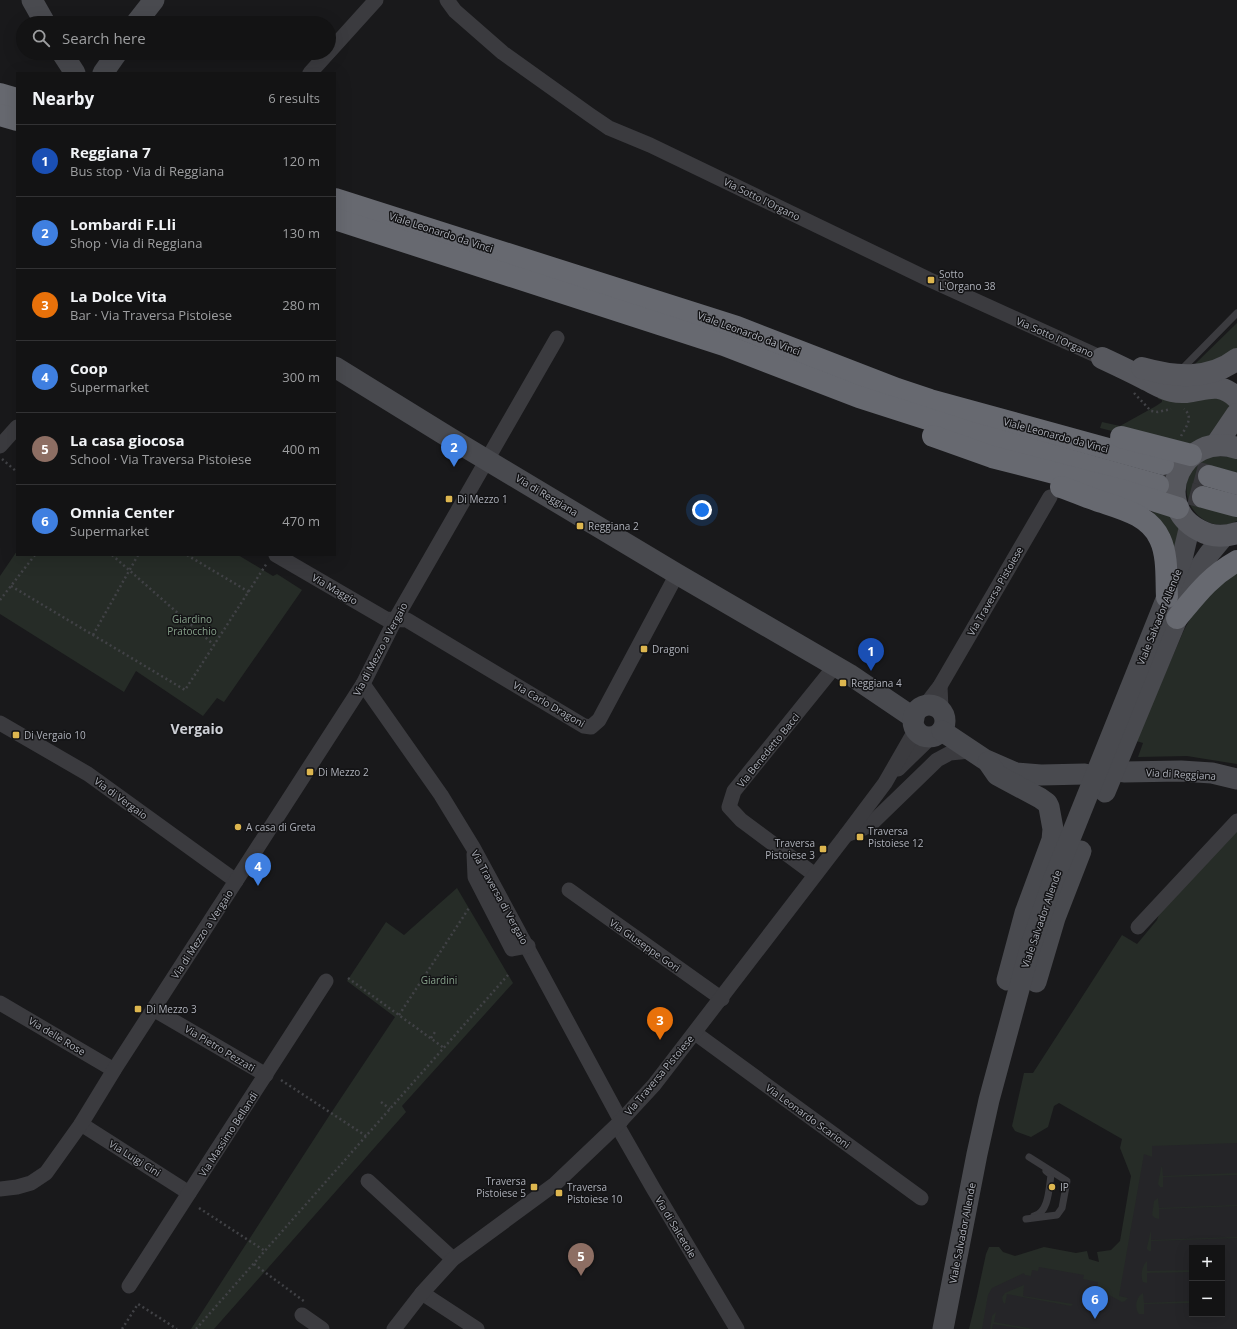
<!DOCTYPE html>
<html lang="en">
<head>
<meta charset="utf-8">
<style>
  :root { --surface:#131314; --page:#202022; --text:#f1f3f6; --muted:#9d9ea0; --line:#323234; --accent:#ddb64f }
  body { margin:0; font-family:"Open Sans",sans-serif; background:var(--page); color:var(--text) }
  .controls { position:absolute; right:12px; bottom:12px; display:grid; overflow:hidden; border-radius:0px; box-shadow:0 4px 16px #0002 }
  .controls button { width:36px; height:36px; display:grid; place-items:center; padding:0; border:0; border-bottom:1px solid var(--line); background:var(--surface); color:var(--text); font:20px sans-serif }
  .you { position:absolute; left:702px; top:510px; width:14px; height:14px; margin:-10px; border:3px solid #fff; border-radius:50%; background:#1a73e8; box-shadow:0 0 0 6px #1a73e833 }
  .badge { display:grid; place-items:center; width:26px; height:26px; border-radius:50%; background:var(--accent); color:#fff; font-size:13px; font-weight:700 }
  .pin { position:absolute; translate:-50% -33px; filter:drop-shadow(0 1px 2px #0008) }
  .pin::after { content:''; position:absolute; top:21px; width:14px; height:12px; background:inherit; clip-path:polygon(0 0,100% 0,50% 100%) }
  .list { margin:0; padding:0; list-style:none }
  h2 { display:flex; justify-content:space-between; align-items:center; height:52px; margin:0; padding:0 16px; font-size:17px }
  h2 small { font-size:13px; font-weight:400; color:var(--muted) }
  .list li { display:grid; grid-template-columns:26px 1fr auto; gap:12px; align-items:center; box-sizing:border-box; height:72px; padding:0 16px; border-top:1px solid var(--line) }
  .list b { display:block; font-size:15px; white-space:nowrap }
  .list p { margin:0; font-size:13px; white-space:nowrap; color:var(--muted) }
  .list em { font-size:13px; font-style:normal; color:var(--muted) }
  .icon { flex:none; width:22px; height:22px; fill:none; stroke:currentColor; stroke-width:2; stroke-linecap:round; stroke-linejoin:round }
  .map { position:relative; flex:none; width:1237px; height:1329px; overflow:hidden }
  .search { position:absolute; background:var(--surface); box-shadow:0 4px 16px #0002; left:16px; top:16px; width:320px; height:44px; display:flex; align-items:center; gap:10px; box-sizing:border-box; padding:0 14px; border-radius:22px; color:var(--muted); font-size:15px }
  .panel { position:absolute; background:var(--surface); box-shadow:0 4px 16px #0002; left:16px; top:72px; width:320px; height:484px; border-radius:0px }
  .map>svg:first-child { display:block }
  .built { fill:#252528; fill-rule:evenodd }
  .green { fill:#262c27 }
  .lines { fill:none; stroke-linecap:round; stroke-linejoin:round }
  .highway-tunnel { stroke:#37373b; stroke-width:22; stroke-dasharray:22 11; stroke-linecap:butt }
  .path { stroke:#414246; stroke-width:2.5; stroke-dasharray:2 3; stroke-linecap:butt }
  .lane { stroke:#3b3b3f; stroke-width:7 }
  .street { stroke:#3b3b3f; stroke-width:15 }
  .secondary { stroke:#494a4f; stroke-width:21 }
  .primary { stroke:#57585e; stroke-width:22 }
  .highway { stroke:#676970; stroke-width:22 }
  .poi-dot { fill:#ddb64f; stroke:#141416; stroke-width:1.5 }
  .labels { text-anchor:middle; stroke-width:3; stroke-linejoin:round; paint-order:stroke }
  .street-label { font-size:10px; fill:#adb0b9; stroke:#141416 }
  .poi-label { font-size:10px; fill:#adb0b9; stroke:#141416; text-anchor:start }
  .park-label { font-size:10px; fill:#86a18a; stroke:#141416 }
  .district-label { font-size:14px; font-weight:bold; fill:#cdcfd5; stroke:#141416 }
</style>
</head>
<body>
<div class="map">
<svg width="1237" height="1329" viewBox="0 0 1237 1329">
  <rect width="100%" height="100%" fill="#19191b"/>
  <path class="built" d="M1145 1140 1237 1142V1329H979L987 1290 1048 1250 1109 1287ZM1192 1248H1222V1314H1192Z"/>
  <g class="green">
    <polygon points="1237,323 1237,353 1224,362 1195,364"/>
    <polygon points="1209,394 1233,405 1217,433 1194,443 1182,444 1131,436 1100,428 1102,422 1120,426 1156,406 1162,402 1162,400 1158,399 1159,395"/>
    <path d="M1215 456 1232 457 1237 459V473L1211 466 1200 504 1237 506V521C1197 540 1166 483 1203 460 1207 458 1211 457 1215 456Z"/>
    <polygon points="1151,510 1167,512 1181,526 1175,561 1164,526"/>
    <polygon points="17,551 17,555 238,555 273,576 277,574 302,590 224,702 217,698 203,716 136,671 124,692 0,614 0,576"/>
    <polygon points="1237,567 1237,764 1187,756 1138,757 1143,743 1136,741 1184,630 1199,603"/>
    <polygon points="1237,830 1237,1143 1152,1146 1152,1157 1144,1154 1119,1296 1128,1298 1125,1301 1122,1302 1098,1289 1098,1282 1083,1279 1084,1275 1039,1267 1038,1271 1032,1270 1031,1276 1025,1275 1024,1273 992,1288 988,1295 982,1329 969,1329 977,1296 986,1254 989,1247 999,1247 1003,1252 1015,1256 1044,1247 1076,1253 1087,1251 1089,1259 1099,1262 1097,1252 1111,1250 1120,1241 1131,1176 1120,1148 1122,1139 1059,1103 1054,1106 1048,1127 1031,1137 1015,1131 1012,1126 1024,1073 1033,1073 1122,935 1137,944 1157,920 1161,909"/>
    <polygon points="457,888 513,983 402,1106 406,1112 214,1329 191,1329 329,1116 395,1017 347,981 386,922 404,935"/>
    <polygon points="1162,1166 1163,1176 1237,1173 1237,1175 1163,1177 1163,1187 1160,1187 1158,1184 1161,1168"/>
    <polygon points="1158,1198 1159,1208 1237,1205 1237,1206 1159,1209 1159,1219 1155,1218 1152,1215 1154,1201"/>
    <polygon points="1151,1230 1151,1240 1237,1237 1237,1238 1151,1241 1151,1251 1149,1251 1147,1249 1147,1247"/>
    <path d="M1147 1261V1271L1192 1270V1272L1147 1273V1283L1143 1282C1140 1276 1142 1265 1147 1261Z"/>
    <polygon points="1024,1285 1023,1296 1073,1304 1071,1306 1007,1294 1005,1304 1003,1302 1002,1297 1005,1293"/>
    <path d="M1143 1293 1144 1303 1192 1301V1303L1144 1304V1314H1139C1134 1308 1136 1296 1143 1293Z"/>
    <polygon points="996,1312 994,1322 1034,1329 1024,1329 993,1324 992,1329 990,1329 992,1316"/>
  </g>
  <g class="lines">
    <g class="highway-tunnel">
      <polyline points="1164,464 1209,476"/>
      <polyline points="1158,485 1203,497"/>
    </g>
    <g class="path">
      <polyline points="1134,393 1151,411 1158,412 1171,409"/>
      <path d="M1181 436C1186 427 1194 417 1184 409"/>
      <polyline points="2,459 17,472"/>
      <polyline points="112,555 214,645"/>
      <polyline points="187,555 249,592"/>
      <polyline points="11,586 185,690 267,563"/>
      <polyline points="0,600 35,555"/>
      <polyline points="93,635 138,555"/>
      <polyline points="348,978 444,1048"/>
      <polyline points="399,1015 469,908"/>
      <polyline points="431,1038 435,1032"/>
      <polyline points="281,1080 366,1136"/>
      <polyline points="381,1102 390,1109"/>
      <polyline points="199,1208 265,1251"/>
      <polyline points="254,1264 305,1302"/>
      <polyline points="122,1329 138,1304 177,1329"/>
      <polyline points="196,1329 508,975"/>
    </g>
    <g class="lane">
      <polyline points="1180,371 1237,313"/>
      <path d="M1034 1216C1049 1213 1049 1187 1051 1175L1046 1171"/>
      <polyline points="1026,1219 1057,1215 1062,1208 1067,1181 1029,1157"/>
    </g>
    <g class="street">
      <polyline points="447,0 455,11 503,53 590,115 609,128 650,145 928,279 1102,358"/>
      <polyline points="329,52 376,0"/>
      <polyline points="310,73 328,53"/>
      <polyline points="0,446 17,427"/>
      <polyline points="276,555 386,619 407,620 584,726 591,727 599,720 677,574"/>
      <polyline points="363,684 441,795 474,849 621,1121"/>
      <polyline points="940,686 941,709"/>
      <polyline points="928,705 930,699 940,686 1050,497"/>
      <polyline points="0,723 88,774 236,881"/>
      <polyline points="898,769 932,736"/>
      <polyline points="846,835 864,828 872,823 937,760 950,753 970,751"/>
      <polyline points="474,854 475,877 512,949 528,946"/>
      <polyline points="815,875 741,820 729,807 734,791 835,666"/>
      <polyline points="569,890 722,999"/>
      <polyline points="1138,927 1237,821"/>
      <polyline points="0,1003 114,1070"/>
      <polyline points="153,1009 266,1075"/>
      <polyline points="695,1033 921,1198"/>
      <polyline points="81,1124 189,1193"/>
      <polyline points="617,1125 653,1188 737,1329"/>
      <polyline points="368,1181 453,1259"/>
      <polyline points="0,1189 17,1187 31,1183 46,1173 81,1124 114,1070 363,684 395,620 557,338"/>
      <polyline points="129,1286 326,981"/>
      <polyline points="422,1293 477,1329"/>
      <polyline points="302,1315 322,1329"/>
      <polyline points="394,1329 422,1293 453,1259 555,1184 617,1125 654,1085 846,835 885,783 916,729"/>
    </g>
    <g class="secondary">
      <polyline points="32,0 45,23"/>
      <polyline points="136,23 154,0"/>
      <polyline points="62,53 75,73"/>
      <polyline points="103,73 117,53"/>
      <polyline points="335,367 450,438 677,574 849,674 914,718"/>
      <circle cx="929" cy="721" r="16"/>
      <polyline points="942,731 984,759 1016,773 1041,775 1085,774"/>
      <polyline points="988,762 997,775 1040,798 1047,803 1049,807 1053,829 1052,840 1025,913 1007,980"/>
      <polyline points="1124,772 1181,771 1212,773 1237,779"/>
      <polyline points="1105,792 1196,573 1209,554 1224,536"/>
      <polyline points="1036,982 1055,918 1081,851"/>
      <polyline points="943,1329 977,1154 989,1100 1031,945 1053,881 1167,597 1182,559 1190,525"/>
    </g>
    <g class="primary">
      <path d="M1102 358C1117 365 1132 372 1147 380 1155 384 1163 389 1172 391 1198 397 1214 376 1237 398"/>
      <path d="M1142 368C1174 377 1209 381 1237 359"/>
      <polyline points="1216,445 1237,414"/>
      <path d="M1237 448C1183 430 1149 504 1199 530 1211 537 1224 537 1237 533"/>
    </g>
    <g class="highway">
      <polyline points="0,94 17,99"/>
      <polyline points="0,115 17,120"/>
      <polyline points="335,199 737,327 897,389 930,400 1163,464"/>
      <polyline points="335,219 724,345 859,397 968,432 1158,485"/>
      <polyline points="933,436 992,457 1124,491 1178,508"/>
      <polyline points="1121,437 1191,455"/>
      <polyline points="1209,476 1237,484"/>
      <path d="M1061 487C1073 491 1084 496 1096 500 1119 508 1149 514 1160 539 1168 556 1166 579 1167 597"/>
      <polyline points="1203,497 1236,506"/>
      <path d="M1177 618C1197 594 1209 577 1237 561"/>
    </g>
  </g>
  <g class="poi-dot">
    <rect x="927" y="276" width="8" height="8" rx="2"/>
    <rect x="445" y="495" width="8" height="8" rx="2"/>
    <rect x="576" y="522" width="8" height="8" rx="2"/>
    <rect x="640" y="645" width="8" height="8" rx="2"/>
    <rect x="839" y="679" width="8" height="8" rx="2"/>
    <rect x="12" y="731" width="8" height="8" rx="2"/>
    <rect x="306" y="768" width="8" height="8" rx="2"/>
    <circle cx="238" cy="827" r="4"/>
    <rect x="856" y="833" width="8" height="8" rx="2"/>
    <rect x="819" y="845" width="8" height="8" rx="2"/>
    <rect x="134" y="1005" width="8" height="8" rx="2"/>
    <rect x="530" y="1183" width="8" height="8" rx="2"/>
    <circle cx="1052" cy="1187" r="4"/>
    <rect x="555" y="1189" width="8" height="8" rx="2"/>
  </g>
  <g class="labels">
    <g class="street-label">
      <text transform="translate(762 199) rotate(26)" y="4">Via Sotto l'Organo</text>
      <text transform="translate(441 232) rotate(18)" y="4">Viale Leonardo da Vinci</text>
      <text transform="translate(749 333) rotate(20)" y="4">Viale Leonardo da Vinci</text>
      <text transform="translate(1055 337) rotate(24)" y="4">Via Sotto l'Organo</text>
      <text transform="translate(1056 435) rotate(15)" y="4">Viale Leonardo da Vinci</text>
      <text transform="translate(547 495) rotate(31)" y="4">Via di Reggiana</text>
      <text transform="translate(335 589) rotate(30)" y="4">Via Maggio</text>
      <text transform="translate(995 591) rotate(-60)" y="4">Via Traversa Pistoiese</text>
      <text transform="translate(1159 617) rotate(-68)" y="4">Viale Salvador Allende</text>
      <text transform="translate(380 649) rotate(-62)" y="4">Via di Mezzo a Vergaio</text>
      <text transform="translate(549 704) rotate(30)" y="4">Via Carlo Dragoni</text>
      <text transform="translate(768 750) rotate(-51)" y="4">Via Benedetto Bacci</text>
      <text transform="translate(1181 774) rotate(3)" y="4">Via di Reggiana</text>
      <text transform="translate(121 798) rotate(36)" y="4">Via di Vergaio</text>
      <text transform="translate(500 897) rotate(61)" y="4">Via Traversa di Vergaio</text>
      <text transform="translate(1041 919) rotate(-71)" y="4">Viale Salvador Allende</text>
      <text transform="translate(202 934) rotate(-57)" y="4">Via di Mezzo a Vergaio</text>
      <text transform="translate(645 945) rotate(35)" y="4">Via Giuseppe Gori</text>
      <text transform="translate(57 1036) rotate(31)" y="4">Via delle Rose</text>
      <text transform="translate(220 1048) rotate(31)" y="4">Via Pietro Pezzati</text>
      <text transform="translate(659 1075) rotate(-50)" y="4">Via Traversa Pistoiese</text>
      <text transform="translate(808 1116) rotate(36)" y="4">Via Leonardo Scarioni</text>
      <text transform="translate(228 1134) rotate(-57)" y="4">Via Massimo Bellandi</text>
      <text transform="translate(135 1158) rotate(32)" y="4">Via Luigi Cini</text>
      <text transform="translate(676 1227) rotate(59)" y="4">Via di Salcetole</text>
      <text transform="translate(962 1233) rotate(-79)" y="4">Viale Salvador Allende</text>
    </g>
    <g class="poi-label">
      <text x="939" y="278">Sotto<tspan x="939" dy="12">L'Organo 38</tspan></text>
      <text x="457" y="503">Di Mezzo 1</text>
      <text x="588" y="530">Reggiana 2</text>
      <text x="652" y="653">Dragoni</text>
      <text x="851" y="687">Reggiana 4</text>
      <text x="24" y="739">Di Vergaio 10</text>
      <text x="318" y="776">Di Mezzo 2</text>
      <text x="246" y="831">A casa di Greta</text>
      <text x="868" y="835">Traversa<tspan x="868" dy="12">Pistoiese 12</tspan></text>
      <text x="815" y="847" text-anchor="end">Traversa<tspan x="815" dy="12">Pistoiese 3</tspan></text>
      <text x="146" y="1013">Di Mezzo 3</text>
      <text x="526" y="1185" text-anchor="end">Traversa<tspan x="526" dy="12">Pistoiese 5</tspan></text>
      <text x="567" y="1191">Traversa<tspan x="567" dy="12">Pistoiese 10</tspan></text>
      <text x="1060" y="1191">IP</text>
    </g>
    <g class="park-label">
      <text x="192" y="623">Giardino<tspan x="192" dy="12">Pratocchio</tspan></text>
      <text x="439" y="984">Giardini</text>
    </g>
    <g class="district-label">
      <text x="197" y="734">Vergaio</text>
    </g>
  </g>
</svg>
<div class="controls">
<button>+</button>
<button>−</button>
</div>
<div class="you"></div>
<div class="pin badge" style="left:871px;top:671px;background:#1a4fb4">1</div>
<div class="pin badge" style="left:454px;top:467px;background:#3f7fe0">2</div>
<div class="pin badge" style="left:660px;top:1040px;background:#e8710a">3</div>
<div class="pin badge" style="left:258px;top:886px;background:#3f7fe0">4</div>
<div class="pin badge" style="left:581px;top:1276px;background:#8d6e63">5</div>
<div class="pin badge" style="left:1095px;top:1319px;background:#3f7fe0">6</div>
<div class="search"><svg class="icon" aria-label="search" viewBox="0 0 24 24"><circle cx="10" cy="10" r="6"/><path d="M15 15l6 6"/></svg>Search here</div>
<section class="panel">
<h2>Nearby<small>6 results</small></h2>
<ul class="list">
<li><span class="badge" style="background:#1a4fb4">1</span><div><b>Reggiana 7</b><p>Bus stop · Via di Reggiana</p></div><em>120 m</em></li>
<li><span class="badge" style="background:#3f7fe0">2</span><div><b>Lombardi F.Lli</b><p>Shop · Via di Reggiana</p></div><em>130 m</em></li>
<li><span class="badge" style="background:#e8710a">3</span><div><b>La Dolce Vita</b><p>Bar · Via Traversa Pistoiese</p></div><em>280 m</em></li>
<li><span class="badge" style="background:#3f7fe0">4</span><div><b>Coop</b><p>Supermarket</p></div><em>300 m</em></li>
<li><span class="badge" style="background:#8d6e63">5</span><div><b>La casa giocosa</b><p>School · Via Traversa Pistoiese</p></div><em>400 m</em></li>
<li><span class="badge" style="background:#3f7fe0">6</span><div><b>Omnia Center</b><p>Supermarket</p></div><em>470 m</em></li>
</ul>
</section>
</div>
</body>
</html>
